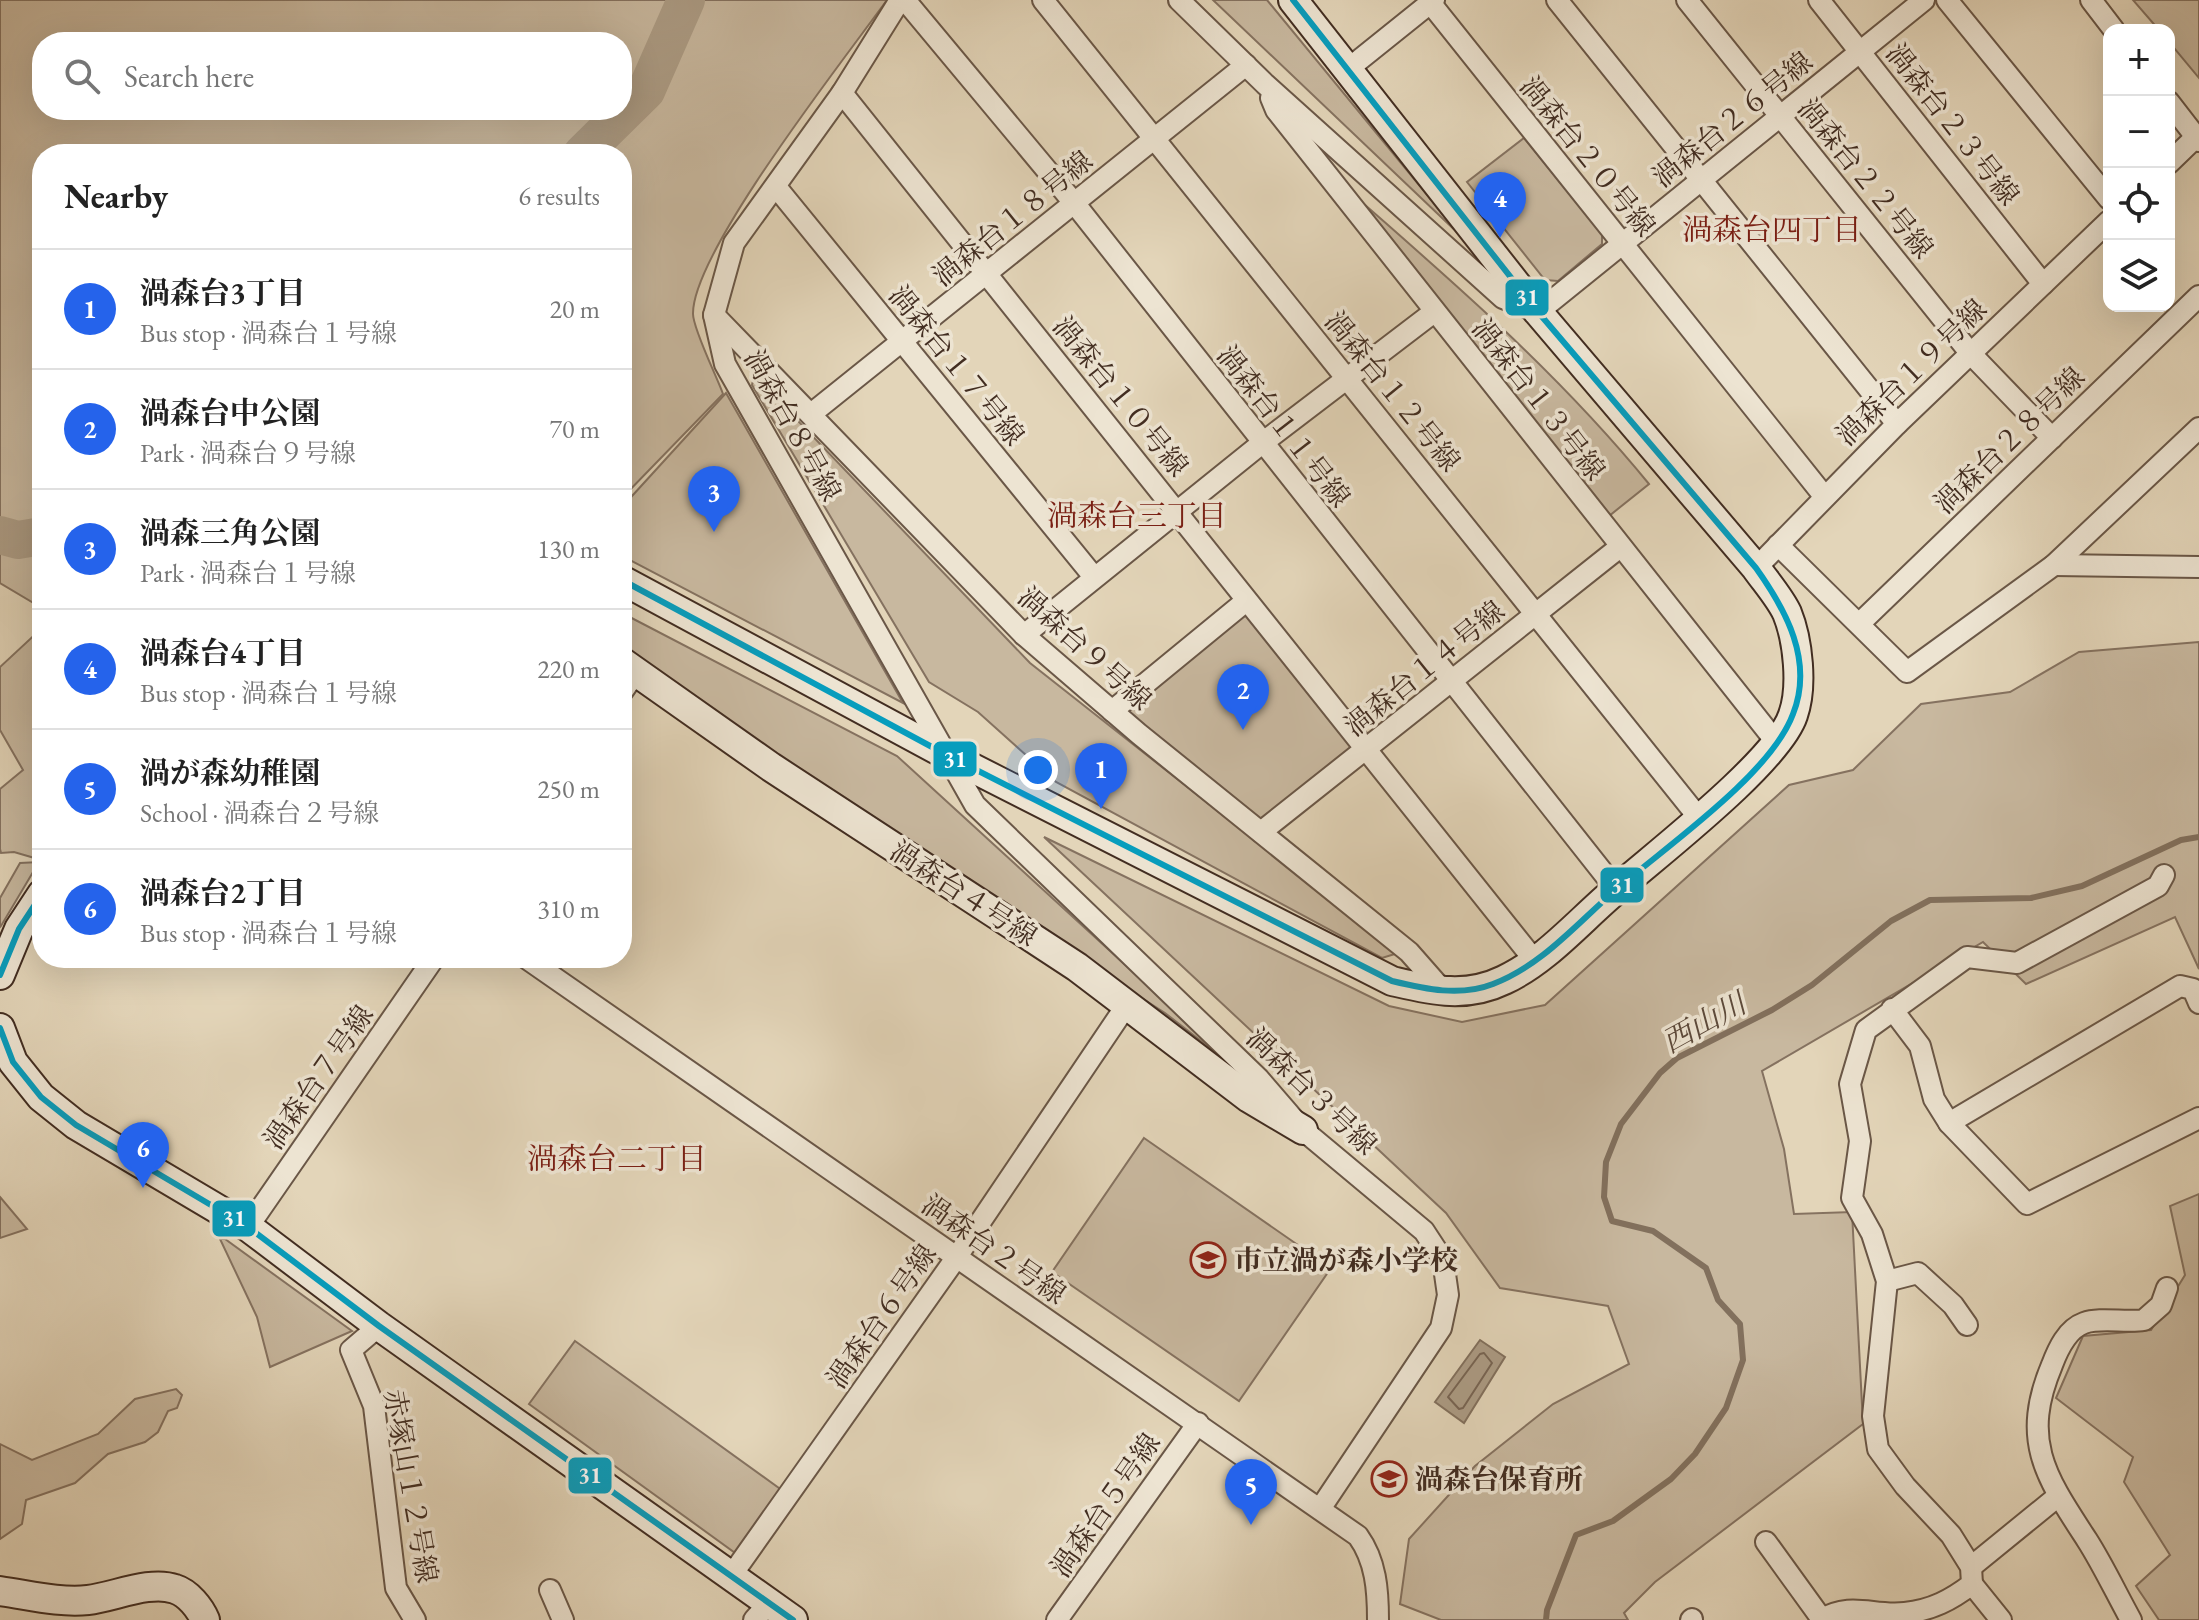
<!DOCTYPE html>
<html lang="en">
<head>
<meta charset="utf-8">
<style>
  :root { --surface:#fff; --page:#f2f2f2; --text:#222; --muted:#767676; --line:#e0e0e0; --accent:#2563eb }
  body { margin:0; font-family:"EB Garamond","Noto Serif JP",serif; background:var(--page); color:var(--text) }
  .controls { position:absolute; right:24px; top:24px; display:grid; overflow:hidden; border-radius:16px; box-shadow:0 8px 32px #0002 }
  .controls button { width:72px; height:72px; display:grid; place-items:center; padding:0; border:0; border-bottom:2px solid var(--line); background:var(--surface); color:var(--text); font:40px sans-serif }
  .you { position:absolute; left:1038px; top:770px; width:28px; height:28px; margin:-20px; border:6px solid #fff; border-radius:50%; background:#1a73e8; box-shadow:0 0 0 12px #1a73e833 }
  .badge { display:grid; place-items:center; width:52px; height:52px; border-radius:50%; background:var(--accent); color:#fff; font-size:26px; font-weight:700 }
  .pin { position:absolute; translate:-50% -66px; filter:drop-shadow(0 2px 4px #0008) }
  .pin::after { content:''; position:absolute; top:42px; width:28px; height:24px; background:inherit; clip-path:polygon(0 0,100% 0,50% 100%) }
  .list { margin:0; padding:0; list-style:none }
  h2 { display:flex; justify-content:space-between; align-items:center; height:104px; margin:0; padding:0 32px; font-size:34px }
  h2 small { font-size:26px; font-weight:400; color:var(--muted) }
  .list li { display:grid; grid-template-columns:52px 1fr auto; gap:24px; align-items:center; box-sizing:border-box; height:120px; padding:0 32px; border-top:2px solid var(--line) }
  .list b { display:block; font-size:30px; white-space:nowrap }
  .list p { margin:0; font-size:26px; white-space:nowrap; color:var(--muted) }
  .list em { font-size:26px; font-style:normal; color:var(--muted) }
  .icon { flex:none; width:44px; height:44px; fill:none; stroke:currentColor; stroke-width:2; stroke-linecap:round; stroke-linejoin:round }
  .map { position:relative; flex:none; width:2199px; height:1620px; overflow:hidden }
  .search { position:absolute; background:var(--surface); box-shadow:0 8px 32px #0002; left:32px; top:32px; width:600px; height:88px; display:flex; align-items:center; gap:20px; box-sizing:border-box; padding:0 28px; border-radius:32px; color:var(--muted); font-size:30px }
  .panel { position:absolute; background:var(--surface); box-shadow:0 8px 32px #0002; left:32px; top:144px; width:600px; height:824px; border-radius:32px }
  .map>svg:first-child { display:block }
  .green { fill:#c8b89f; stroke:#857260; stroke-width:2; fill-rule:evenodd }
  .water { fill:#ac9c85; stroke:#82705d; stroke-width:2 }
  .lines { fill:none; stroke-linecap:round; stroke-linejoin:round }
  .shore { stroke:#776453; stroke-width:2 }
  .stream { stroke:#82705d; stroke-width:6 }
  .river { stroke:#ac9c85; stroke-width:38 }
  .street-casing { stroke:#6a5747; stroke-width:24 }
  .secondary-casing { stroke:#422d21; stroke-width:32 }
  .street { stroke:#ede4d2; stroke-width:20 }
  .secondary { stroke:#ede4d2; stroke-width:28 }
  .bus-1-casing { stroke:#ede4d2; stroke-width:12 }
  .bus-1 { stroke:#079dbd; stroke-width:6 }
  .labels { text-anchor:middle; stroke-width:7; stroke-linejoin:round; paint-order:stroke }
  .street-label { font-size:28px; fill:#422d21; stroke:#ede4d2 }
  .poi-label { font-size:28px; font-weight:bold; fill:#422d21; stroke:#ede4d2; text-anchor:start }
  .neighbourhood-label { font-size:30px; fill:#7a1f14; stroke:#ede4d2 }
  .water-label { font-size:30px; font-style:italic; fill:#5c493a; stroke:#ede4d2 }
  .line-badge { stroke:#ede4d2; stroke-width:3 }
  .badge-label { font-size:22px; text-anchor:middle; font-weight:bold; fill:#fff }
</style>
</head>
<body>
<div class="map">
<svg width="2199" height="1620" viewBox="0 0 2199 1620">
  <rect width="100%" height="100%" fill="#e3d5b9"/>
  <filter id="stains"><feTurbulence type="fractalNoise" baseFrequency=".0025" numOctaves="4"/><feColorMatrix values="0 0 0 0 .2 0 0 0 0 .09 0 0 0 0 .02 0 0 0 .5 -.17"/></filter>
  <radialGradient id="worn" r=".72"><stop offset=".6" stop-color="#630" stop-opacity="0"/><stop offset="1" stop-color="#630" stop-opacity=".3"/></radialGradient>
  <g class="green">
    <path d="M0 0H887C846 57 692 252 693 314 693 329 717 377 723 394L622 498V154H42V608L0 583ZM42 42H622V110H42Z"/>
    <polygon points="1213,0 1267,0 1461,236"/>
    <polygon points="2133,0 2199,0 2199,78 2169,42 2169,30 2159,30"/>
    <polygon points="1524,138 1602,234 1602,244 1558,281 1545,280 1467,182"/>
    <path d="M1319 165C1434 265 1553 366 1649 484L1609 516Z"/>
    <polygon points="754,375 1030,663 1398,953 1382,958 1056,782 978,712 929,682 752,385"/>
    <polygon points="726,393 903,703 622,556 622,507"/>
    <polygon points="622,613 897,756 1250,1079 1165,1013 917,853 622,646"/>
    <polygon points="1245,613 1353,747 1261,821 1126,712"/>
    <polygon points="42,628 42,854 38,859 14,852 1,853 0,849 0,789 23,770 0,730 0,667"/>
    <polygon points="2199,642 2199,969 2175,917 2026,984 1983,942 1762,1071 1784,1149 1794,1214 1852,1212 1863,1424 1655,1582 1624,1613 1628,1620 1441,1620 1400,1604 1409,1539 1475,1466 1553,1404 1629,1364 1608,1306 1500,1288 1446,1213 1044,837 1389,1006 1462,1022 1545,1005 1789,785 1853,770 1921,704 2010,692 2079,652"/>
    <polygon points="39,862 1,926 0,927 0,898 20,863"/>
    <polygon points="1144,1138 1331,1268 1239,1401 1052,1272"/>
    <polygon points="2199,1194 2199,1620 2159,1620 2136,1586 2170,1555 2124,1482 2133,1457 2056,1398 2083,1336 2151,1330 2185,1275 2170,1206"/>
    <polygon points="0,1197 27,1229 0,1238"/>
    <polygon points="220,1239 225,1239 352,1331 270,1367 257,1317"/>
    <polygon points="575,1341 783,1491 738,1555 529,1404"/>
    <polygon points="176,1389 182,1395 177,1408 168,1411 158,1432 145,1442 108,1454 75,1483 26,1500 22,1524 0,1539 0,1444 32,1460 98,1434 135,1399"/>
  </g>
  <polygon class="water" points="1480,1340 1505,1357 1464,1423 1435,1402"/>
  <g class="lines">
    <polygon class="shore" points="1484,1353 1492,1363 1463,1408 1459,1409 1448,1397 1480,1354"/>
    <polyline class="stream" points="1546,1620 1547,1610 1576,1535 1613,1521 1671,1479 1695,1454 1726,1408 1743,1360 1740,1324 1718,1300 1706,1268 1653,1231 1612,1221 1604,1197 1606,1162 1621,1124 1660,1073 1677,1058 1772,1010 1812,985 1891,921 1930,900 2031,898 2082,886 2181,840 2199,837"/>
    <g class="river">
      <polyline points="582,154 646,91 686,0"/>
      <polyline points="0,535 18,540 42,536"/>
    </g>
    <defs>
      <g id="street">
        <polyline points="900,0 842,93 734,243 714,315 725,364 975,805 1259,1079 1303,1130 1424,1231 1443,1260 1448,1295 1441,1328 1320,1509"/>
        <polyline points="905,0 1075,204 1616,889"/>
        <polyline points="1043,0 1699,818"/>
        <polyline points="1179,0 1265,84 1503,298 1538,312 1924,0"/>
        <polyline points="1428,0 1824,496"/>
        <polyline points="1557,0 1897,424"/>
        <polyline points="1687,0 1971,354 2052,438"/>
        <polyline points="1819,0 2043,284"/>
        <polyline points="1947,0 2109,199"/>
        <polyline points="2091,0 2114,30"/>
        <polyline points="1348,69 1434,0"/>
        <polyline points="842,93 1535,961"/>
        <polyline points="1271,98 1276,110 1777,743"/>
        <polyline points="2169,102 2199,141"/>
        <polyline points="2169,163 2196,137"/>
        <polyline points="777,188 1094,577"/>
        <polyline points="714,315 1024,635 1139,734 1409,952 1445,993"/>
        <polyline points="811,414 1246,65"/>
        <polyline points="1778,545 1907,672 2054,565 2199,428"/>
        <polyline points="2054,565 2199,567"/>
        <polyline points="1756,568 1897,424 2109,221"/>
        <polyline points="1859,624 2199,296"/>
        <polyline points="1024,635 1261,444 1434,312"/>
        <polyline points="622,692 636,672"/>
        <polyline points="1112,711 1246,601"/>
        <polyline points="1261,832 1620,547"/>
        <path d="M526 958 1358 1536C1376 1561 1378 1590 1378 1620"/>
        <polyline points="2199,1003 2193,989 2180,986 1949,1123 2027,1204 2199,1118"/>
        <polyline points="1892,1009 1920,1046 1934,1099 1949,1123"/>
        <polyline points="248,1227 434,958"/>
        <polyline points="1887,1281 1918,1273 1953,1305 1967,1325"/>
        <polyline points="379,1326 351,1350 374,1406 396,1588 415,1620"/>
        <polyline points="1766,1542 1821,1618"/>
        <polyline points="1971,1567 2057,1497"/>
        <polyline points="731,1576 956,1258 1126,1006"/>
        <polyline points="1972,1584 2001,1620"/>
        <polyline points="550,1590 563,1620"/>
        <polyline points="754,1620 770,1602"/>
        <polyline points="1057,1620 1198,1423"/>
        <polyline points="1691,1620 1692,1619"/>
        <path d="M1820 1620C1853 1601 1872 1617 1905 1613 1932 1610 1951 1600 1972 1584L1971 1567 1951 1535 1905 1486 1878 1449 1873 1416 1887 1281 1872 1234 1852 1198 1860 1141 1850 1084 1866 1030 1967 957 2017 963 2158 886 2164 875"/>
        <path d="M2131 1620C2116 1593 2103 1565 2087 1540 2046 1477 2020 1441 2052 1365 2058 1349 2067 1329 2084 1323 2100 1317 2126 1323 2144 1320L2161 1305 2167 1288"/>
      </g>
      <g id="secondary">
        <path d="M622 580 945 754 1392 981C1431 990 1465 999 1504 980 1547 960 1581 919 1617 889 1657 854 1778 761 1793 715 1803 687 1798 640 1787 613 1780 598 1766 582 1756 568L1538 312 1293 0"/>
        <polyline points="622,662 771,767 1077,967 1249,1098 1303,1130"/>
        <polyline points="0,975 19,929 42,894"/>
        <polyline points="0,1028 13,1062 41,1097 76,1125 248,1227 379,1326 793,1620"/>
        <path d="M0 1591C29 1595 59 1603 88 1600 114 1597 150 1580 175 1589 188 1593 200 1608 205 1620"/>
      </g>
    </defs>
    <use href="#street" class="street-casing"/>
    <use href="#secondary" class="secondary-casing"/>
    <use href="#street" class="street"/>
    <use href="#secondary" class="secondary"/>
    <defs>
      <g id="bus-1">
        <path d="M622 580 945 754 1392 981C1425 989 1460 997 1493 984 1543 965 1578 922 1618 888 1667 846 1771 774 1793 714 1814 661 1786 610 1756 568L1538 312 1293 0"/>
        <polyline points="0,975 19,929 42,894"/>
        <polyline points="0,1028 13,1062 41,1097 76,1125 248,1227 379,1326 793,1620"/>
      </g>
    </defs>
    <use href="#bus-1" class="bus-1-casing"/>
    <use href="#bus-1" class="bus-1"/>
  </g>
  <defs>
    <symbol id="school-ring" viewBox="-11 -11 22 22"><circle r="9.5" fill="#ede4d2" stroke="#8f2418" stroke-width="1.5"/><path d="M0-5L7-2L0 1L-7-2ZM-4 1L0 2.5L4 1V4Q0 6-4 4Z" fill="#8f2418"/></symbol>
  </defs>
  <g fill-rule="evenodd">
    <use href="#school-ring" x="1188" y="1240" width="40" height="40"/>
    <use href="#school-ring" x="1369" y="1459" width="40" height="40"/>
  </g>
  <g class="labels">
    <g class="street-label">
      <text transform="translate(1732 119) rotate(-39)" y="10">渦森台２６号線</text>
      <text transform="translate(1953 124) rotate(52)" y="10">渦森台２３号線</text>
      <text transform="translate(1588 156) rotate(51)" y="10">渦森台２０号線</text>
      <text transform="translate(1866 178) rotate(51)" y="10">渦森台２２号線</text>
      <text transform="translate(1012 218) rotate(-39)" y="10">渦森台１８号線</text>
      <text transform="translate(957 365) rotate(51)" y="10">渦森台１７号線</text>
      <text transform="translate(1911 372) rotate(-44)" y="10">渦森台１９号線</text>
      <text transform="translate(1393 391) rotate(51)" y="10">渦森台１２号線</text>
      <text transform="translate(1121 396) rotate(51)" y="10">渦森台１０号線</text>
      <text transform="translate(1539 399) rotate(52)" y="10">渦森台１３号線</text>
      <text transform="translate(793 425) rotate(61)" y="10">渦森台８号線</text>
      <text transform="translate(1284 426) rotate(52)" y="10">渦森台１１号線</text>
      <text transform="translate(2009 440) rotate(-44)" y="10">渦森台２８号線</text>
      <text transform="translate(1085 648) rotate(42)" y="10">渦森台９号線</text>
      <text transform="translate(1424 668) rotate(-39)" y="10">渦森台１４号線</text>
      <text transform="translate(964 893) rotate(33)" y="10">渦森台４号線</text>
      <text transform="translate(318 1077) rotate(-55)" y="10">渦森台７号線</text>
      <text transform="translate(1312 1091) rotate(44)" y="10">渦森台３号線</text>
      <text transform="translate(994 1249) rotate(35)" y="10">渦森台２号線</text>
      <text transform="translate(881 1316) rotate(-55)" y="10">渦森台６号線</text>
      <text transform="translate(411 1486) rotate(80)" y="10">赤塚山１２号線</text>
      <text transform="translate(1105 1505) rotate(-55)" y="10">渦森台５号線</text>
    </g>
    <g class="poi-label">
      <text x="1234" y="1270">市立渦が森小学校</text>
      <text x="1415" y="1489">渦森台保育所</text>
    </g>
    <g class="neighbourhood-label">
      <text x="1772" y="240">渦森台四丁目</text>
      <text x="1137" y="526">渦森台三丁目</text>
      <text x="617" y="1169">渦森台二丁目</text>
    </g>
    <g class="water-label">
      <text transform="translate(1704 1023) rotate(-29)" y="10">西山川</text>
    </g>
  </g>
  <g class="line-badge">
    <rect x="1504" y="278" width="46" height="39" rx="8" fill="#079dbd"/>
    <rect x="932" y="740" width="46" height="38" rx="8" fill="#079dbd"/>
    <rect x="1599" y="866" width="46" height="38" rx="8" fill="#079dbd"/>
    <rect x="211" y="1199" width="46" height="39" rx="8" fill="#079dbd"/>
    <rect x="567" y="1456" width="46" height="39" rx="8" fill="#079dbd"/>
  </g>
  <g class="badge-label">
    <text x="1527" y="305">31</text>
    <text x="955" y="767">31</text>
    <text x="1622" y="893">31</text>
    <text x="234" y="1226">31</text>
    <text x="590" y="1483">31</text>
  </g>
  <rect width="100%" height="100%" filter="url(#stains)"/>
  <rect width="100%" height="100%" fill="url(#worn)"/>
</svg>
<div class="controls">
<button>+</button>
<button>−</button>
<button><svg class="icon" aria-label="locate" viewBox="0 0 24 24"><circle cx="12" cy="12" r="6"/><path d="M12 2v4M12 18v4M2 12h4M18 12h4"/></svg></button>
<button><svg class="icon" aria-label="layers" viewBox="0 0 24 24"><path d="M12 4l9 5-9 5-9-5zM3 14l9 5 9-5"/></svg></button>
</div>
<div class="you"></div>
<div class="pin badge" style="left:1101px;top:809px">1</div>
<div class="pin badge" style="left:1243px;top:730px">2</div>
<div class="pin badge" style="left:714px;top:532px">3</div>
<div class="pin badge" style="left:1500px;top:238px">4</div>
<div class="pin badge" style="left:1251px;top:1525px">5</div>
<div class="pin badge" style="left:143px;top:1188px">6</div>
<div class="search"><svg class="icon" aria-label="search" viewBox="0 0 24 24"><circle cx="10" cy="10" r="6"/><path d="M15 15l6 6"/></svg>Search here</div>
<section class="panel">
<h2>Nearby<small>6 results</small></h2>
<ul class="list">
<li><span class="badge">1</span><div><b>渦森台3丁目</b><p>Bus stop · 渦森台１号線</p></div><em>20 m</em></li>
<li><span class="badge">2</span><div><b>渦森台中公園</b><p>Park · 渦森台９号線</p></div><em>70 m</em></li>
<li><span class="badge">3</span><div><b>渦森三角公園</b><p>Park · 渦森台１号線</p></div><em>130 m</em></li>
<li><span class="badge">4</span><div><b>渦森台4丁目</b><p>Bus stop · 渦森台１号線</p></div><em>220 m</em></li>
<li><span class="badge">5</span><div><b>渦が森幼稚園</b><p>School · 渦森台２号線</p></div><em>250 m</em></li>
<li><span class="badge">6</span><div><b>渦森台2丁目</b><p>Bus stop · 渦森台１号線</p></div><em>310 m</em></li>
</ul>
</section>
</div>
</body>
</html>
